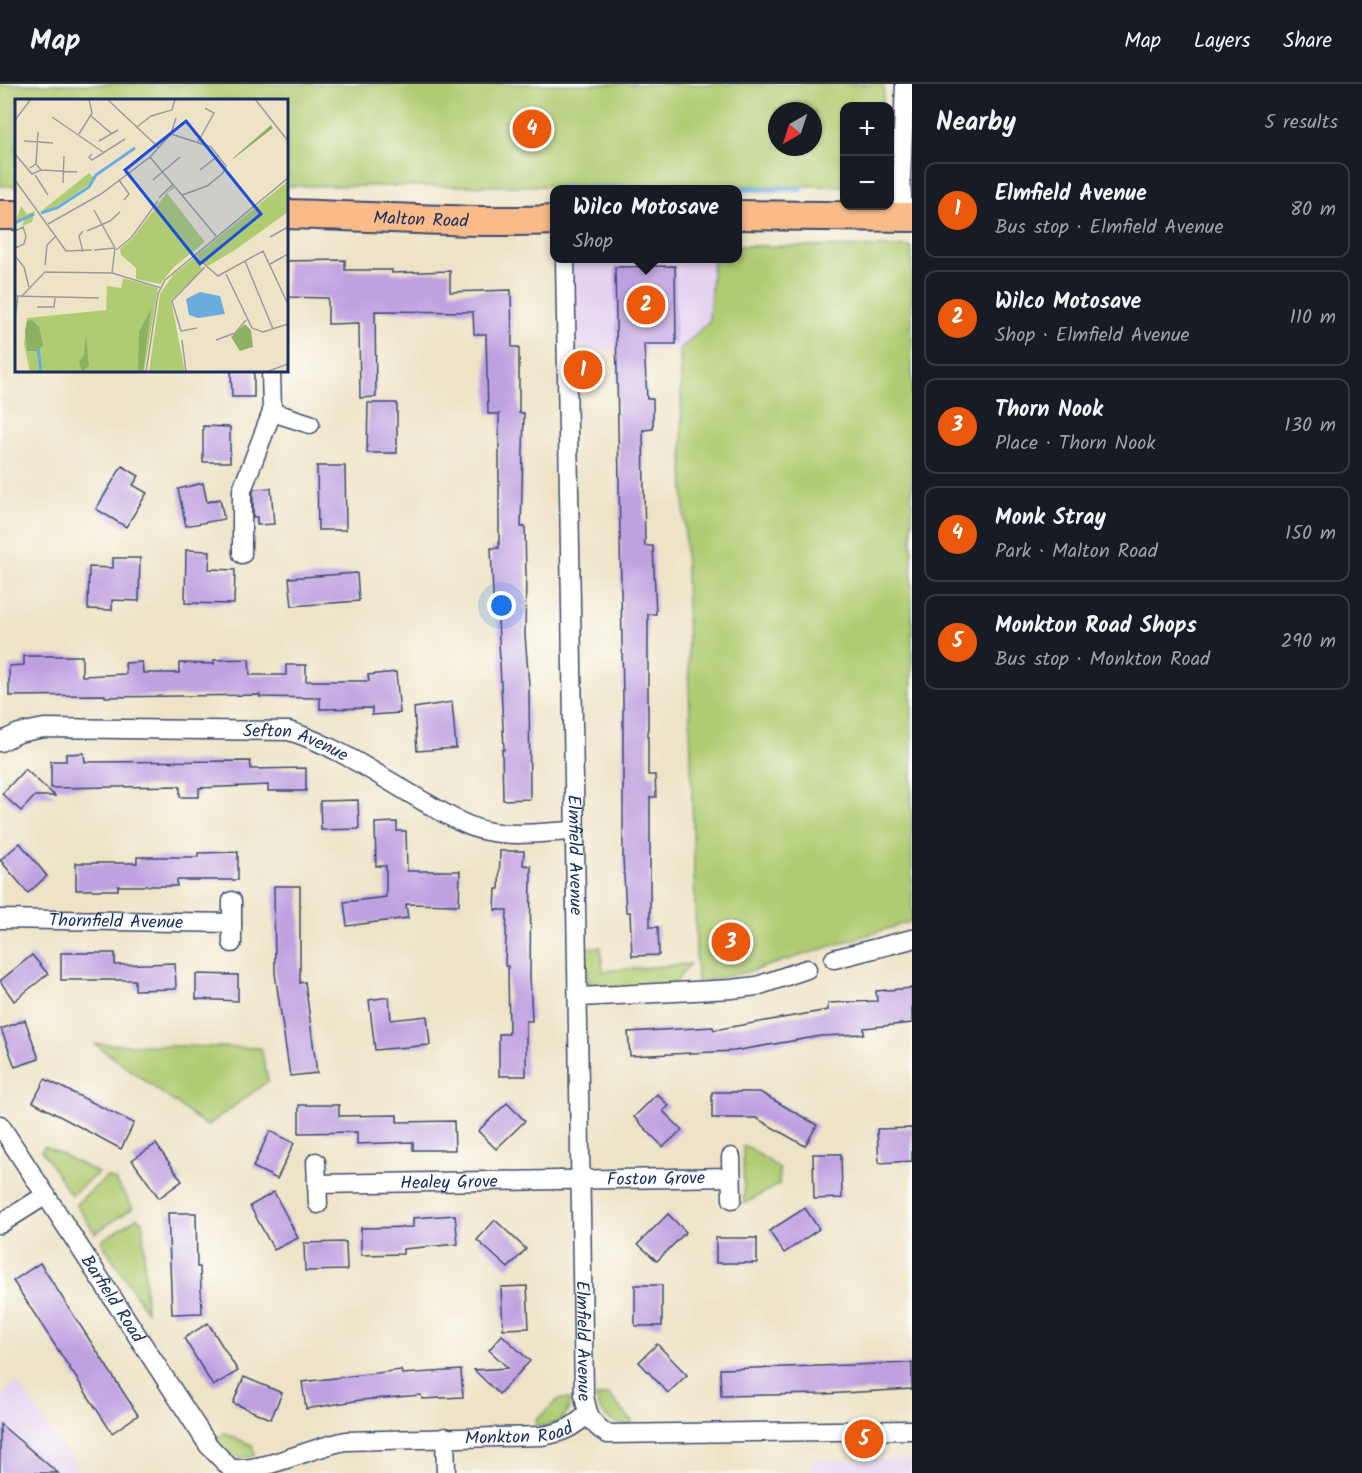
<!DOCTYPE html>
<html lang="en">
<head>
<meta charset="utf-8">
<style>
  :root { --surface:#171b24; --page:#20242c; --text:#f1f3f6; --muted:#9ea1a6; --line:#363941; --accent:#ea580c }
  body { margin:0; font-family:Kalam,sans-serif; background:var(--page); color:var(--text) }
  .controls { position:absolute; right:18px; top:18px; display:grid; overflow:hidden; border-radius:12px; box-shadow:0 2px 4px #0004 }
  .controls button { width:54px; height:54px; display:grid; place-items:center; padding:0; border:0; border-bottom:2px solid var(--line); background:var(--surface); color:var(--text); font:30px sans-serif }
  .compass { position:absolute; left:768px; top:18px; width:54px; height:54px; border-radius:50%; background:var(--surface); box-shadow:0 2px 4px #0004; rotate:219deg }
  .you { position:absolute; left:502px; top:522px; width:21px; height:21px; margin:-15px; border:4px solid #fff; border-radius:50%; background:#1a73e8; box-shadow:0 0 0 9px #1a73e833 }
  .badge { display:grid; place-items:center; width:39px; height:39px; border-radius:50%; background:var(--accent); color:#fff; font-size:20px; font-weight:700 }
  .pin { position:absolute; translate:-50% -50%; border:3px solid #fff; box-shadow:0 2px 6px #0006 }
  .popup { position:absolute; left:550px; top:101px; width:192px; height:78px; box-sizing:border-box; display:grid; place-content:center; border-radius:12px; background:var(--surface); filter:drop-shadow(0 2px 4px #0005); font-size:20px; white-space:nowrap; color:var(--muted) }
  .popup b { font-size:22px; color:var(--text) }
  .popup::after { content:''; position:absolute; left:50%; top:100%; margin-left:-12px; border:12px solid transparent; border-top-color:var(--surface) }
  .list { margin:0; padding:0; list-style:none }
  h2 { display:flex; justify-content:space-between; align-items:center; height:78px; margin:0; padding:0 24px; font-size:26px }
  h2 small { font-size:20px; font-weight:400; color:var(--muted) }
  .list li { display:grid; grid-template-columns:39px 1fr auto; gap:18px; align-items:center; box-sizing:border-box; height:96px; margin:0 12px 12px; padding:0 12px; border:2px solid var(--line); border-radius:12px }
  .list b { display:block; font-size:22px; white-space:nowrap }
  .list p { margin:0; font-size:20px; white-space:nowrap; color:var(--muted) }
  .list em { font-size:20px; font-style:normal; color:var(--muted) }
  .map { position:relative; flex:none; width:912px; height:1389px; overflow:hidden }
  header { display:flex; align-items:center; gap:36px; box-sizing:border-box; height:84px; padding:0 30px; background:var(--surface); border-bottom:2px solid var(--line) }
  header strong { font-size:28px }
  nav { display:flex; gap:33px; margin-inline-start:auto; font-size:21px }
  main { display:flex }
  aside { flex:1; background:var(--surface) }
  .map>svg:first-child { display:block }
  .built { fill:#e5d3f1 }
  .green { fill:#b0cc72; stroke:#667e68; stroke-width:1.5; fill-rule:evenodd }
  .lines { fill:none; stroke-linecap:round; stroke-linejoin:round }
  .stream { stroke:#6bacdf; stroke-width:6 }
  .building { fill:#bfa1e1 }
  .street-casing { stroke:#3b4a6e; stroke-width:21 }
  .primary-casing { stroke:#3b4a6e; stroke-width:32 }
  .street { stroke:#fff; stroke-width:18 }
  .primary { stroke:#fabb8b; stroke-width:28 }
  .labels { text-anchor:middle; stroke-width:5; stroke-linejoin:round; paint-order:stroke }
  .street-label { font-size:18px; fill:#1b2f5e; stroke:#fdfcf7 }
  .inset-river { fill:none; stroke:#6bacdf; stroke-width:3 }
  .inset-road { fill:none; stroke:#9a9b9c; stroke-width:1.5 }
  .view { fill:#1d4ed8; fill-opacity:0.15; stroke:#1d4ed8; stroke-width:3 }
  .inset-edge { fill:none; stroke:#1b2f5e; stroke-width:3 }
</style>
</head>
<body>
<header>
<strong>Map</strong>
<nav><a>Map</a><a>Layers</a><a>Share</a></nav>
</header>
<main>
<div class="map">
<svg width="912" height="1389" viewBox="0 0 912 1389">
  <rect width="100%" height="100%" fill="#fdfcf7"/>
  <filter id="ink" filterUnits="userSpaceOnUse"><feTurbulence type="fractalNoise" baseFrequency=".0167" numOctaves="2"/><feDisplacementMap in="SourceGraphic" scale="12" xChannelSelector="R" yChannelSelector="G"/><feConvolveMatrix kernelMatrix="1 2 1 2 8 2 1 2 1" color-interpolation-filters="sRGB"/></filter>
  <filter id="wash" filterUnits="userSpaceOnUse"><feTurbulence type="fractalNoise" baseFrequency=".008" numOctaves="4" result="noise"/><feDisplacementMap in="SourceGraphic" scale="24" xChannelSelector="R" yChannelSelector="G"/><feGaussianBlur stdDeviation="1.35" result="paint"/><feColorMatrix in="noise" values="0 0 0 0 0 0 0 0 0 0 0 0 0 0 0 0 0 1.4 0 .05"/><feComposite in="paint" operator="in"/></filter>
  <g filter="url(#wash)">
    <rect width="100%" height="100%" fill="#eee3c6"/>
    <g class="built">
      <polygon points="571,174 713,175 709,237 680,266 572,266"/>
      <polygon points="16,1297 67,1369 82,1389 0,1389 0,1315"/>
      <polygon points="912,1375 912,1389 810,1389 810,1376"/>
    </g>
    <g class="green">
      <path d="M0 0H884L883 22H844V102H287L286 16H16V102H0ZM777 27H813V63H777Z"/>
      <polygon points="738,162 912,163 912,837 751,887 697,899 680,266 709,237 713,175 738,174"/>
      <path d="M601 863 603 887 690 880 671 904H594C583 894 585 878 584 864Z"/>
      <polygon points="95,960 261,964 268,997 207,1042"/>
      <polygon points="45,1062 98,1089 71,1111 41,1066"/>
      <polygon points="743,1063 748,1063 779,1084 779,1100 744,1120"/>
      <polygon points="107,1093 116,1097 133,1124 95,1149 76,1120"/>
      <polygon points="138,1133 143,1139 146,1227 101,1157"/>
      <path d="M609 1311 631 1336 632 1342C613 1341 599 1332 596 1313Z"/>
      <path d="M559 1315H569C571 1337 552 1341 535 1343L536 1336Z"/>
      <path d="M224 1349 252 1361 255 1371C236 1378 226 1371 216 1355Z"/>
    </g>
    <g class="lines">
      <polyline class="stream" points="560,104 800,105"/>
    </g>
    <g id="blocks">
      <g class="building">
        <polygon points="345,176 345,186 392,186 392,189 450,187 450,208 511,206 512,263 519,263 519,329 524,329 521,443 525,443 526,492 525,551 529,601 530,715 503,716 502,666 504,666 498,535 494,535 491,464 499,464 499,330 488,330 486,250 474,250 473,228 375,227 376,313 360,314 359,239 328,240 328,214 286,213 286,177"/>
        <polygon points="675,182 676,260 644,260 647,315 653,315 653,345 643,346 645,462 653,462 656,530 648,530 648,691 655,691 656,713 650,713 650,843 658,843 659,871 632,872 630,828 626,828 623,774 623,613 615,183"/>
        <polygon points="231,286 254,286 254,313 232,313"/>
        <polygon points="368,319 397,319 397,369 367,369"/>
        <polygon points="203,342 230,343 230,378 203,378"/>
        <polygon points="122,382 139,392 133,401 147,409 126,443 96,425"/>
        <polygon points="317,382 345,382 346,446 318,446"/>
        <polygon points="203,399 207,418 220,415 224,435 186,442 178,405"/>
        <polygon points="271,404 274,440 257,441 257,433 253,433 253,408 254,405"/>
        <polygon points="186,466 210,467 209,485 235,486 234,520 185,519"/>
        <polygon points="113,474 140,474 139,517 112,516 112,526 88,525 89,483 113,484"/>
        <polygon points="357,489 359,517 292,522 289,494"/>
        <polygon points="24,572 82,572 82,592 126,590 125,579 142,578 143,589 179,589 179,579 214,580 214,576 249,575 250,591 286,591 286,581 306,581 306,597 369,597 368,591 396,588 400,629 372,631 372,624 320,625 320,614 260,613 260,611 105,613 105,611 9,612 9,582 24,581"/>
        <polygon points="452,618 456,664 417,667 414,624"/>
        <polygon points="84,669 85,678 250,677 251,685 306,684 306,707 268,707 268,701 199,704 199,713 180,713 180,702 51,704 51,677 66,677 66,670"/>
        <polygon points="25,685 55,712 35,712 21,727 2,710"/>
        <polygon points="358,716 359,745 321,746 320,717"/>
        <polygon points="397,738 397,747 406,747 407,787 460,787 459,821 406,820 408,834 347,842 344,818 386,813 386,782 376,782 375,739"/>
        <polygon points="20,759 47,792 28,809 0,776"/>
        <polygon points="500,767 524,767 523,781 531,782 530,893 532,937 526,937 526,992 499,992 499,950 509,950 508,882 505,882 507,826 495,826 496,805 499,805"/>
        <polygon points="238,768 238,796 177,796 177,802 118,802 118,806 76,806 76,779 137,779 137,773 198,773 198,769"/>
        <polygon points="274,802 300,802 300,899 305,898 317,989 290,992 275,889"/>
        <polygon points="61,869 115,869 115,881 175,879 176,905 135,906 135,896 61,896"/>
        <polygon points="32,871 48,890 14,917 0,897"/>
        <polygon points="196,890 238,891 238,917 196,915"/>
        <polygon points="912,904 912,939 864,944 864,950 821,952 734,967 630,972 628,948 713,943 714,946 828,926 828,919 877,917 876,907"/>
        <polygon points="389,913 391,936 427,932 430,961 375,966 369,916"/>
        <polygon points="25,936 39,975 15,983 1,945"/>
        <polygon points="45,995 134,1039 121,1065 33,1018"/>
        <polygon points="712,1008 760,1008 817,1041 805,1062 756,1034 712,1034"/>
        <polygon points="657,1010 669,1022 663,1027 682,1046 663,1063 634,1033"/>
        <polygon points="507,1019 525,1037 496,1065 478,1047"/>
        <polygon points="299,1021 339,1021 339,1032 397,1031 397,1038 454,1037 455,1066 413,1066 413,1058 357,1060 357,1048 299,1049"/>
        <polygon points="912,1044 912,1077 879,1079 877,1045"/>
        <polygon points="270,1047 294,1059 277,1095 253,1083"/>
        <polygon points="156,1060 182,1097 159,1114 132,1076"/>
        <polygon points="813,1070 841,1070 842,1114 814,1115"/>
        <polygon points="274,1108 298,1154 274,1166 250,1122"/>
        <polygon points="805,1124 819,1145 784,1169 769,1147"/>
        <polygon points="168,1129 196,1129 197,1183 200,1183 202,1229 172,1230"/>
        <polygon points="668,1130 686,1148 657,1177 638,1160"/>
        <polygon points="455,1131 458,1160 403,1165 403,1170 361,1171 361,1144 413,1143 413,1134"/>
        <polygon points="495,1136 526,1165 508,1184 477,1156"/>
        <rect x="716" y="1154" width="41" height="25"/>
        <polygon points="346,1158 347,1186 305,1187 304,1159"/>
        <polygon points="40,1179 138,1331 112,1349 13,1197"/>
        <rect x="635" y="1201" width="27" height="41"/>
        <polygon points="527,1202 529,1244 503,1245 501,1203"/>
        <polygon points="208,1239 238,1287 213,1302 184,1254"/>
        <polygon points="502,1251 530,1277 499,1310 474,1286 508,1284 489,1266"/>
        <polygon points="657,1260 687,1291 668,1309 639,1278"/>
        <polygon points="912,1279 912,1305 825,1310 721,1312 720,1285"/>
        <polygon points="401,1286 402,1290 461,1286 463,1313 422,1315 421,1311 361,1316 306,1325 302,1298"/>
        <polygon points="244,1293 282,1309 271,1335 233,1319"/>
        <polygon points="0,1340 58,1389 0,1389"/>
      </g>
    </g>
  </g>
  <g filter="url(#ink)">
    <use href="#blocks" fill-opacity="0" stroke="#3b4a6e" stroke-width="1.5"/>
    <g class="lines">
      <defs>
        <g id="street">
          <polyline points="903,133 901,94 905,0"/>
          <path id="s1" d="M565 174C570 553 580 932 584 1311 587 1330 591 1341 608 1350L912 1346"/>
          <polyline points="271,286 272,328"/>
          <polyline points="242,470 242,406 272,328 310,340"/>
          <path id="s2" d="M0 658 19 649 44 644 289 647C340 663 382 694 428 720 446 730 466 743 486 747 514 753 546 748 574 747"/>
          <path id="s3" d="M0 835 232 839"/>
          <polyline points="232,859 232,817"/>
          <polyline points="834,875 912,855"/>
          <polyline points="580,913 732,905 757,902 807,885"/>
          <path id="s4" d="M0 1041 209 1362 231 1385"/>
          <polyline points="731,1073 732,1115"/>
          <polyline points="316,1078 318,1120"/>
          <path id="s5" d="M317 1100 731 1093"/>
          <polyline points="0,1140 46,1111"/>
          <polyline points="445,1353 446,1389"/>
          <path id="s6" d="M231 1385C269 1387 308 1364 346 1357L541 1352C561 1349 573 1344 587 1330"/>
        </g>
        <g id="primary">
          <path id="s7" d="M286 130C376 132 465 140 554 136"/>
          <polyline points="0,131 16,131"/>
          <polyline points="738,131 912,133"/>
        </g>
      </defs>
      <use href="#street" class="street-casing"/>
      <use href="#primary" class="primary-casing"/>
      <use href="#street" class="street"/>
      <use href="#primary" class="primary"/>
    </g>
  </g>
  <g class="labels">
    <g class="street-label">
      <text dy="6" stroke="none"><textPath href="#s7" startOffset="135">Malton Road</textPath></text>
      <text dy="6" stroke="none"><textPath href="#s2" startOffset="300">Sefton Avenue</textPath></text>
      <text dy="6" stroke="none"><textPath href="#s1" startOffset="597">Elmfield Avenue</textPath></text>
      <text dy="6" stroke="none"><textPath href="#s3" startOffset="116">Thornfield Avenue</textPath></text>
      <text dy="6" stroke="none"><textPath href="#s5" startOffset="339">Foston Grove</textPath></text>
      <text dy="6" stroke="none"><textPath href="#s5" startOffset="132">Healey Grove</textPath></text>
      <text dy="6" stroke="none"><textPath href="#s4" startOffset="207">Barfield Road</textPath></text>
      <text dy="6" stroke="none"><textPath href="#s1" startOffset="1083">Elmfield Avenue</textPath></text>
      <text dy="6" stroke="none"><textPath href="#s6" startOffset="292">Monkton Road</textPath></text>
    </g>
  </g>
  <g transform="translate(15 15)">
    <rect width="273" height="273" fill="#eee3c6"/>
    <path d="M74 74 79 79 76 84 41 108 25 113ZM273 82V113L220 151 193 167 188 165 182 156ZM157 87 160 89 152 94 190 143 159 168 145 185 121 180V169L106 156 105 150 117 140ZM6 107 12 115 20 112 17 123 7 127 10 119 0 126ZM179 159 188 170 156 201 170 273H134L145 195 158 176ZM108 179 143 189 129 273H15L9 245 12 219 91 211 92 187 106 189Z" fill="#b0cc72"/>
    <path d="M256 26 258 29 218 60V59ZM136 210 128 273H123L124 233ZM17 221 24 228 28 246 23 252H12L10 232 12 222ZM230 225 236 231 238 248 225 252 216 238ZM71 234 74 267 67 273 64 263 69 256Z" fill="#8cb064"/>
    <path d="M185 193 205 197 210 215 183 219 174 216 171 200Z" fill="#6bacdf"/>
    <path class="inset-river" d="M26 114 42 109 74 88 81 76 120 49M0 124 19 115M23 249 26 273"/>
    <path class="inset-road" d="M92 0 143 48M240 0 273 42M76 17 97 35M37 18 88 53M0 21 16 0M122 28 136 17 157 11 160 0M64 35 77 14 74 0M156 35 196 48 211 67 208 74 192 87 167 96M9 42 38 44M84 42 103 31M183 43 199 14 190 9M0 55 17 75 26 71 21 65 15 69M77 55 74 58 77 61 110 40M135 58 201 137M21 65 23 33M26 71 62 73M185 71 204 56M20 76 33 96M0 81 51 152 77 151M104 81 114 95 109 101M138 81 165 58M48 84 49 57M144 99 158 85M79 111 100 149 97 174M33 125 86 95 135 58 156 35 161 19M0 132 8 128 11 137 9 145 0 149M72 132 95 122 105 113M255 138 273 128M79 151 100 149M101 151 116 139 143 102M68 153 64 137 68 132M0 157 9 168 14 188M180 157 203 177 248 152 273 205M230 162 258 230M255 165 273 155M30 166 32 146 40 138M211 175 237 229 248 233 273 225M0 197 84 199M6 198 30 173 97 174 146 189M22 208H39L40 199M0 218 3 198M182 229 166 232 157 202 190 168M167 241 171 273M201 241 220 234 231 221M131 273 143 195 150 181 273 79M251 273 273 265"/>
    <path class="view" d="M171 22 246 115 185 165 110 71Z"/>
    <rect width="273" height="273" class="inset-edge"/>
  </g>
</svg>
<div class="controls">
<button>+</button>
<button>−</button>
</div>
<svg class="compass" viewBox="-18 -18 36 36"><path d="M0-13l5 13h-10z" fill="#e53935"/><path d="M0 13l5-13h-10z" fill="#9ea1a6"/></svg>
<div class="you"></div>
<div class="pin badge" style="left:583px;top:286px">1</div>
<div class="pin badge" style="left:646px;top:221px">2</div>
<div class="popup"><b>Wilco Motosave</b>Shop</div>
<div class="pin badge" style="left:731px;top:858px">3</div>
<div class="pin badge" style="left:532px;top:45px">4</div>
<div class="pin badge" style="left:864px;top:1355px">5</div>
</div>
<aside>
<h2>Nearby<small>5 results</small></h2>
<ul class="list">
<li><span class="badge">1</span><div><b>Elmfield Avenue</b><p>Bus stop · Elmfield Avenue</p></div><em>80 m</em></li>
<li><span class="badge">2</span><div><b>Wilco Motosave</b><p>Shop · Elmfield Avenue</p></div><em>110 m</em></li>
<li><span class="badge">3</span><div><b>Thorn Nook</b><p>Place · Thorn Nook</p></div><em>130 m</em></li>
<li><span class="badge">4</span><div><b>Monk Stray</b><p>Park · Malton Road</p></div><em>150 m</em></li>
<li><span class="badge">5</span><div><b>Monkton Road Shops</b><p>Bus stop · Monkton Road</p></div><em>290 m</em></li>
</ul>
</aside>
</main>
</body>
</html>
